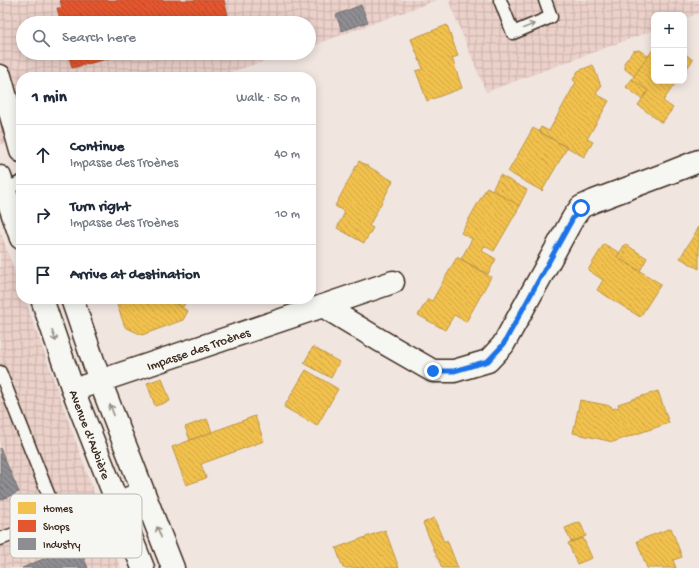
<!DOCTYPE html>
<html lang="en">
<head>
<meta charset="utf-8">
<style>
  :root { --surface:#fff; --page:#f2f2f3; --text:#1f2937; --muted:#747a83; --line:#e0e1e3 }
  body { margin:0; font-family:"Gochi Hand",sans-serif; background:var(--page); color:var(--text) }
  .controls { position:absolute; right:12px; top:12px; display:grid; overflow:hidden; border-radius:8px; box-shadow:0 2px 10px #0003 }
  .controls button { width:36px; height:36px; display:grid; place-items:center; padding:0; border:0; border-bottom:1px solid var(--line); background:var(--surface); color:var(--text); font:20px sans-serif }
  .stop { position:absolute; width:12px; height:12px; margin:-9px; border:3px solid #1a73e8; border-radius:50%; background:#fff }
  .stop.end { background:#1a73e8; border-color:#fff; box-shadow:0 1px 4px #0008 }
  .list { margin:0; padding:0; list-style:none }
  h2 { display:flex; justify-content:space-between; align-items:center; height:52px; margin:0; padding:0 16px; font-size:17px }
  h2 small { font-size:13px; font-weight:400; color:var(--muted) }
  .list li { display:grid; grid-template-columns:26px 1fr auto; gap:12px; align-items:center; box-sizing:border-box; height:60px; padding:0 16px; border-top:1px solid var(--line) }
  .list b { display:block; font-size:15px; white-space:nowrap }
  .list p { margin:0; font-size:13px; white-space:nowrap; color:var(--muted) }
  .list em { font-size:13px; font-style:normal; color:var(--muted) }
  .icon { flex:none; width:22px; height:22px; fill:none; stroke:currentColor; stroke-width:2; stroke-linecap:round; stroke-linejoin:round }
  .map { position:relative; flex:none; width:699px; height:568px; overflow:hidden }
  .search { position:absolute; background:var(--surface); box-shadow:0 2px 10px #0003; left:16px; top:16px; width:300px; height:44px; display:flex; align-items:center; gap:10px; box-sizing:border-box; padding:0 14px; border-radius:22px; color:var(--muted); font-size:15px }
  .panel { position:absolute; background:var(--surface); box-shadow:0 2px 10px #0003; left:16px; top:72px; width:300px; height:232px; border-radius:16px }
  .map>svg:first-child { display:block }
  .industrial { fill:url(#industrial-grid) }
  .homes { fill:url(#homes-back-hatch); stroke:#bb9440 }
  .shops { fill:url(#shops-back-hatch); stroke:#b14a29 }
  .industry { fill:url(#industry-back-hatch); stroke:#746f6f }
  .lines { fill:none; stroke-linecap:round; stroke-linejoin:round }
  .lane-casing { stroke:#3b2a1e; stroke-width:15 }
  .street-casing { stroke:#3b2a1e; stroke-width:25 }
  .secondary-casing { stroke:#3b2a1e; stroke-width:25 }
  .lane { stroke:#f6f6f2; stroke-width:12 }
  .street { stroke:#f6f6f2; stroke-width:22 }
  .secondary { stroke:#f6f6f2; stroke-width:22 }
  .oneway { stroke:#989088 }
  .route { stroke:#1a73e8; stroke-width:5 }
  .labels { text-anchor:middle; stroke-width:4; stroke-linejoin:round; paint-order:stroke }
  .street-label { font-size:13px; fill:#3b2a1e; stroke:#f6f6f2 }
  .key { fill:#f6f6f2; stroke:#beb9b2; stroke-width:1 }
  .key-label { font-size:11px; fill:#3b2a1e }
</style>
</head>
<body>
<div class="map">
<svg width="699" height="568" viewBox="0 0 699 568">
  <defs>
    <pattern id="industrial-grid" width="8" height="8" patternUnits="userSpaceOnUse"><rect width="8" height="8" fill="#ebd1ca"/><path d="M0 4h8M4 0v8" fill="none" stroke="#cab4ad"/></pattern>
    <pattern id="homes-back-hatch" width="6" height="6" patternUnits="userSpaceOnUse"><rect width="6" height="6" fill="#f2c14e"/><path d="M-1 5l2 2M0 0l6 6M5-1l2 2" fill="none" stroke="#d0a644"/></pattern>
    <pattern id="shops-back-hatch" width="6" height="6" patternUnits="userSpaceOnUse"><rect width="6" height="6" fill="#e4572e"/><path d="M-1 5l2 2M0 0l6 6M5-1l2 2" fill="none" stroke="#ba4827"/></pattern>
    <pattern id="industry-back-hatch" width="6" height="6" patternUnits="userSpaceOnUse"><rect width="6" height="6" fill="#8d8d92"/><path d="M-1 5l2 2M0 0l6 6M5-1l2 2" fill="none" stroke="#747377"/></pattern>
  </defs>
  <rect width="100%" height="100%" fill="#f1e5e0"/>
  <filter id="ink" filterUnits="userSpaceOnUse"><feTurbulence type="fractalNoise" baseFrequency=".025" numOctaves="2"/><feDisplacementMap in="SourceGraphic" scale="8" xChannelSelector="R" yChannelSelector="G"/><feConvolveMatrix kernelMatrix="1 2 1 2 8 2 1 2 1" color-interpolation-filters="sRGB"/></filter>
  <g filter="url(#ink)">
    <g class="industrial">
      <polygon points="0,0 437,0 309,47 309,23 23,23 23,53 290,53 215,77 21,77 21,138 0,145"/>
      <polygon points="448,0 699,0 699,13 684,19 684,15 654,15 654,30 486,92"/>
      <polygon points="0,230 21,289 21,299 25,299 121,568 0,568"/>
    </g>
    <g class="homes">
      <polygon points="447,25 458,56 452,58 462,88 427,101 416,71 423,69 411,39"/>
      <polygon points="654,48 654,81 677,81 663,101 673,108 662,123 638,105 648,91 632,79"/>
      <polygon points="639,50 648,56 634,76 625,69 624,63 633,51"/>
      <polygon points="684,53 693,60 684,72"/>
      <polygon points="593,65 601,86 596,94 609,101 587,139 593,142 584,157 539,131 541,127 549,131 576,82 573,80 578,71"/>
      <polygon points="632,79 648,91 642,99 626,87"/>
      <polygon points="533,128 567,148 542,191 508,172"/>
      <polygon points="359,161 393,181 369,226 373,228 364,243 337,228 345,212 335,206"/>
      <polygon points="500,175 527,190 519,206 492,190"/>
      <polygon points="487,187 520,206 494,251 484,246 482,251 496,259 488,274 461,259 472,239 461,233"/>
      <polygon points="699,227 699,269 680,258"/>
      <polygon points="604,244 620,253 617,257 661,284 640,317 597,290 603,280 588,270"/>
      <polygon points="625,244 647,258 640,271 617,257"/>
      <polygon points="457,257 491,277 466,322 454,315 445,330 418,315 428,299 432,301"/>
      <polygon points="134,299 166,299 188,311 183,320 142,335 125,327 117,305"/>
      <polygon points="168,299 187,299 183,307"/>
      <polygon points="313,347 339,362 331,378 304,363"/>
      <polygon points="306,370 338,389 317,426 284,407"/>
      <polygon points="162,378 170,401 155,406 147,383"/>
      <polygon points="658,391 669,423 613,442 573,433 580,400 611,406 612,409 619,407 618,404"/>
      <polygon points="255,416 264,441 201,464 206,478 186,485 172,447"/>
      <polygon points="207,419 212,432 190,440 185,427"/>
      <polygon points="434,518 444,542 447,540 458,568 442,568 423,523"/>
      <polygon points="580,522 586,536 571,542 565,528"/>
      <polygon points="671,528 682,557 673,560 676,568 647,568 637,541"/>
      <polygon points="385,530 399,568 343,568 336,548"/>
      <polygon points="583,538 592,558 577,564 568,543"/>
    </g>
    <g class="shops">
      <polygon points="60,0 224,0 230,23 61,23 57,8 62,8"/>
      <polygon points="68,53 130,53 72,68"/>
    </g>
    <g class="industry">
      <polygon points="361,5 368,22 342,31 336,15"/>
      <polygon points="0,448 19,492 0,500"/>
      <polygon points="78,544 88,568 22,568"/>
    </g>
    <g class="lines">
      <defs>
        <g id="lane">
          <polyline points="500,0 513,33 551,17 545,0"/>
          <polyline points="1,192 21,182"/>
          <polyline points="0,372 58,519"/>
          <polyline points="0,539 84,509 116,499 141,487"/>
        </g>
        <g id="street">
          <polyline points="323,306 393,282"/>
          <polyline points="73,390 323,306 381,341 433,371 454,371 488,361 503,345 573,218 581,207 594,201 666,174 699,161"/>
        </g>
        <g id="secondary">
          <polyline points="0,76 21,151"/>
          <polyline points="0,177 21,238"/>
          <polyline points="42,299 73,390 143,568"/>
          <polyline points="72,299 100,381 173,568"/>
        </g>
      </defs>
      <use href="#lane" class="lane-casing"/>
      <use href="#street" class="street-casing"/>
      <use href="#secondary" class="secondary-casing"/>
      <use href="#lane" class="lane"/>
      <use href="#street" class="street"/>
      <use href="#secondary" class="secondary"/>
    </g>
    <defs><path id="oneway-shaft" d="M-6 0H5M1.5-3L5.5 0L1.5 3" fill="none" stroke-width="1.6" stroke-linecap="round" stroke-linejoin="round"/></defs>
    <g class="oneway">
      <use href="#oneway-shaft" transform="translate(529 26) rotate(-22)"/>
      <use href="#oneway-shaft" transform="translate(54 336) rotate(71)"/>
      <use href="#oneway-shaft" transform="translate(112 410) rotate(-111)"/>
      <use href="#oneway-shaft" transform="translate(159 532) rotate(-111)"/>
    </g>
  </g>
  <g class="lines" filter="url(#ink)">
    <polyline class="route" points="433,371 454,371 488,361 503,345 573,218 581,208"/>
  </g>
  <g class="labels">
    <g class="street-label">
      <text transform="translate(198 348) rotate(-19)" y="5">Impasse des Troènes</text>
      <text transform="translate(91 434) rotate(69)" y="5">Avenue d'Aubière</text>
    </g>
  </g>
  <rect x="10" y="494" width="132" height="64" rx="6" class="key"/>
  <rect x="18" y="502" width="18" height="12" fill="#f2c14e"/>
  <rect x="18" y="520" width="18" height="12" fill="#e4572e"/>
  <rect x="18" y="538" width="18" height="12" fill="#8d8d92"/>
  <g class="key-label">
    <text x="43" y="512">Homes</text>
    <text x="43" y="530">Shops</text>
    <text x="43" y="548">Industry</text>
  </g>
</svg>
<div class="controls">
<button>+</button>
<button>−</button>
</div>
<div class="stop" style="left:581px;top:208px"></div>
<div class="stop end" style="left:433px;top:371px"></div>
<div class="search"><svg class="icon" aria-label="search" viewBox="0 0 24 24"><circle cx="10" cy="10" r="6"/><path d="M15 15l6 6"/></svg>Search here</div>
<section class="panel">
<h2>1 min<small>Walk · 50 m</small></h2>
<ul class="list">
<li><svg class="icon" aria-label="ahead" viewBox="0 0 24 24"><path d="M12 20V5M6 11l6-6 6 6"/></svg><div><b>Continue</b><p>Impasse des Troènes</p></div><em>40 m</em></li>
<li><svg class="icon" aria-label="right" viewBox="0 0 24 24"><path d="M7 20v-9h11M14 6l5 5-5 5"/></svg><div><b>Turn right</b><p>Impasse des Troènes</p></div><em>10 m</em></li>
<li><svg class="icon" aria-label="arrive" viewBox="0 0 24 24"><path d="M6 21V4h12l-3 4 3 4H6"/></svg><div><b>Arrive at destination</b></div></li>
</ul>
</section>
</div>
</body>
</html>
